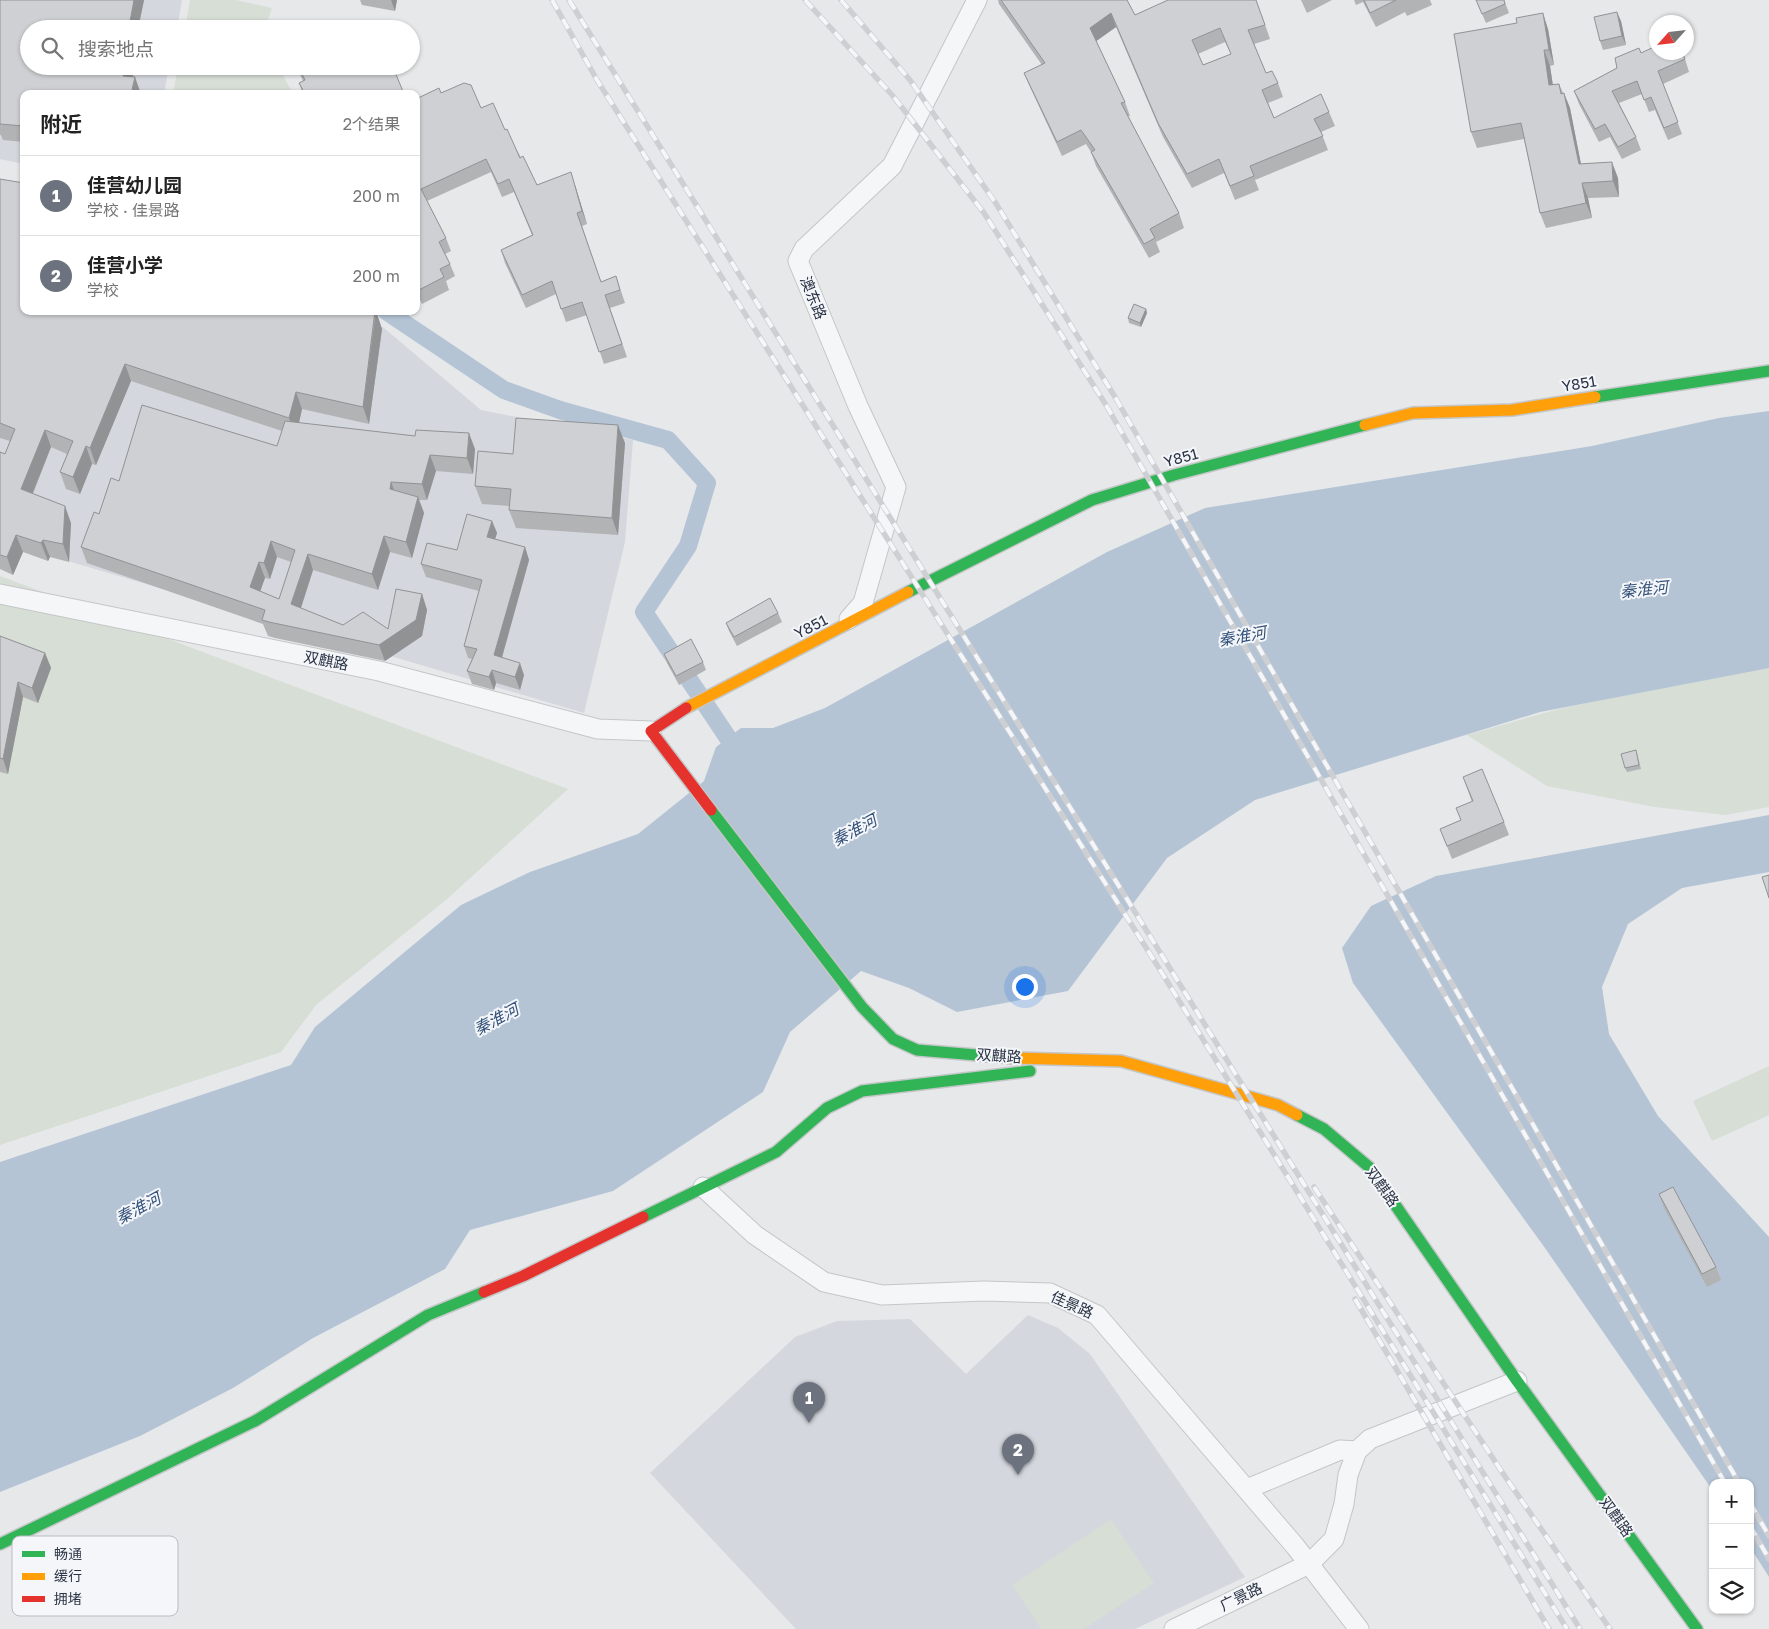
<!DOCTYPE html>
<html lang="zh">
<head>
<meta charset="utf-8">
<style>
  :root { --surface:#fff; --page:#f2f2f2; --text:#222; --muted:#767676; --line:#e0e0e0; --accent:#6c737f }
  body { margin:0; font-family:"Golos Text","Noto Sans SC",sans-serif; background:var(--page); color:var(--text) }
  .controls { position:absolute; right:15px; bottom:15px; display:grid; overflow:hidden; border-radius:10px; box-shadow:0 1px 4px #0004 }
  .controls button { width:45px; height:45px; display:grid; place-items:center; padding:0; border:0; border-bottom:1px solid var(--line); background:var(--surface); color:var(--text); font:25px sans-serif }
  .compass { position:absolute; left:1649px; top:15px; width:45px; height:45px; border-radius:50%; background:var(--surface); box-shadow:0 1px 4px #0004; rotate:243deg }
  .you { position:absolute; left:1024px; top:986px; width:18px; height:18px; margin:-12px; border:4px solid #fff; border-radius:50%; background:#1a73e8; box-shadow:0 0 0 8px #1a73e833 }
  .badge { display:grid; place-items:center; width:32px; height:32px; border-radius:50%; background:var(--accent); color:#fff; font-size:16px; font-weight:700 }
  .pin { position:absolute; translate:-50% -41px; filter:drop-shadow(0 1px 2px #0008) }
  .pin::after { content:''; position:absolute; top:26px; width:18px; height:15px; background:inherit; clip-path:polygon(0 0,100% 0,50% 100%) }
  .list { margin:0; padding:0; list-style:none }
  h2 { display:flex; justify-content:space-between; align-items:center; height:65px; margin:0; padding:0 20px; font-size:21px }
  h2 small { font-size:16px; font-weight:400; color:var(--muted) }
  .list li { display:grid; grid-template-columns:32px 1fr auto; gap:15px; align-items:center; box-sizing:border-box; height:80px; padding:0 20px; border-top:1px solid var(--line) }
  .list b { display:block; font-size:19px; white-space:nowrap }
  .list p { margin:0; font-size:16px; white-space:nowrap; color:var(--muted) }
  .list em { font-size:16px; font-style:normal; color:var(--muted) }
  .icon { flex:none; width:28px; height:28px; fill:none; stroke:currentColor; stroke-width:2; stroke-linecap:round; stroke-linejoin:round }
  .map { position:relative; flex:none; width:1769px; height:1629px; overflow:hidden }
  .search { position:absolute; background:var(--surface); box-shadow:0 1px 4px #0004; left:20px; top:20px; width:400px; height:55px; display:flex; align-items:center; gap:12px; box-sizing:border-box; padding:0 18px; border-radius:28px; color:var(--muted); font-size:19px }
  .panel { position:absolute; background:var(--surface); box-shadow:0 1px 4px #0004; left:20px; top:90px; width:400px; height:225px; border-radius:10px }
  .map>svg:first-child { display:block }
  .built { fill:#d4d7dd }
  .green { fill:#d6ded6 }
  .water { fill:#b4c4d5 }
  .lines { fill:none; stroke-linecap:round; stroke-linejoin:round }
  .canal { stroke:#b4c4d5; stroke-width:18 }
  .street-casing { stroke:#c4c6c8; stroke-width:21 }
  .fast-casing { stroke:#c4c6c8; stroke-width:14 }
  .slow-casing { stroke:#c4c6c8; stroke-width:14 }
  .jam-casing { stroke:#c4c6c8; stroke-width:14 }
  .street { stroke:#f5f6f7; stroke-width:19 }
  .fast { stroke:#30b455; stroke-width:11 }
  .slow { stroke:#ff9f0a; stroke-width:11 }
  .jam { stroke:#e5322d; stroke-width:11 }
  .rail-casing { stroke:#cecfd2; stroke-width:5.5 }
  .rail { stroke:#f4f6f9; stroke-width:4; stroke-dasharray:11; stroke-linecap:butt }
  .wall { fill:#b1b3b5; fill-rule:evenodd }
  .shaded-wall { fill:#909294 }
  .building { fill:#ced0d3; stroke:#909294; fill-rule:evenodd }
  .labels { text-anchor:middle; stroke-width:4; stroke-linejoin:round; paint-order:stroke }
  .street-label { font-size:15px; fill:#2b3445; stroke:#f4f6f9 }
  .water-label { font-size:16px; font-style:italic; fill:#34527a; stroke:#f4f6f9 }
  .key { fill:#f4f6f9; stroke:#b8bcc3; stroke-width:1 }
  .key-label { font-size:14px; fill:#2b3445 }
</style>
</head>
<body>
<div class="map">
<svg width="1769" height="1629" viewBox="0 0 1769 1629">
  <rect width="100%" height="100%" fill="#e6e8ea"/>
  <g class="built">
    <polygon points="0,0 182,0 177,29 29,29 29,66 169,66 164,94 24,94 24,164 0,159"/>
    <polygon points="0,196 24,311 347,311 384,328 481,410 633,440 625,542 584,713 0,541"/>
    <polygon points="1028,1315 1058,1328 1090,1354 1245,1577 1135,1629 796,1629 650,1473 795,1337 837,1321 910,1319 966,1374"/>
  </g>
  <g class="green">
    <polygon points="190,0 236,0 272,8 265,29 185,29"/>
    <polygon points="178,66 278,66 293,94 173,94"/>
    <polygon points="0,576 568,789 446,900 316,1005 281,1052 0,1145"/>
    <polygon points="1769,662 1769,807 1725,815 1655,807 1547,786 1467,735 1555,710"/>
    <polygon points="1769,1066 1769,1115 1712,1141 1693,1101"/>
    <polygon points="1111,1519 1154,1583 1084,1629 1041,1629 1012,1585"/>
  </g>
  <g class="water">
    <polygon points="1769,411 1769,668 1540,712 1255,800 1167,858 1068,991 957,1012 909,988 861,971 790,1032 763,1092 613,1191 470,1230 445,1269 313,1338 233,1388 140,1436 0,1492 0,1162 291,1065 315,1027 461,905 530,872 638,834 704,781 716,747 741,728 773,728 825,708 1107,552 1205,508 1592,446 1719,418"/>
    <polygon points="1769,815 1769,872 1682,888 1628,924 1602,987 1609,1034 1658,1116 1769,1237 1769,1577 1750,1547 1750,1483 1713,1483 1713,1491 1545,1248 1353,983 1342,948 1371,906 1436,876"/>
  </g>
  <g class="lines">
    <polyline class="canal" points="386,311 504,390 560,410 668,440 707,483 688,546 644,612 728,738"/>
    <defs>
      <g id="street">
        <polyline points="0,594 379,671 598,729 651,731"/>
        <polyline points="849,619 863,603 896,487 858,406 798,261 804,249 892,166 977,0"/>
        <polyline points="703,1187 755,1235 824,1282 882,1295 984,1291 1050,1293 1097,1315 1295,1546 1359,1629"/>
        <polyline points="1247,1489 1340,1450 1357,1451"/>
        <polyline points="1174,1629 1309,1564 1334,1539 1344,1504 1348,1475 1357,1451 1370,1439 1517,1381"/>
      </g>
      <g id="fast">
        <polyline points="1595,397 1769,371"/>
        <polyline points="908,592 1092,500 1174,475 1365,425"/>
        <polyline points="711,810 862,1007 893,1039 917,1050 1012,1058"/>
        <polyline points="1297,1115 1324,1129 1369,1167 1517,1381 1697,1629"/>
        <polyline points="643,1217 776,1152 827,1108 862,1091 1030,1071"/>
        <polyline points="0,1544 255,1421 428,1315 484,1292"/>
      </g>
      <g id="slow">
        <polyline points="1365,425 1413,413 1512,410 1595,397"/>
        <polyline points="686,708 908,592"/>
        <polyline points="1012,1058 1121,1061 1278,1105 1297,1115"/>
      </g>
      <g id="jam">
        <polyline points="686,708 651,731 711,810"/>
        <polyline points="484,1292 523,1276 643,1217"/>
      </g>
    </defs>
    <use href="#street" class="street-casing"/>
    <use href="#fast" class="fast-casing"/>
    <use href="#slow" class="slow-casing"/>
    <use href="#jam" class="jam-casing"/>
    <use href="#street" class="street"/>
    <use href="#fast" class="fast"/>
    <use href="#slow" class="slow"/>
    <use href="#jam" class="jam"/>
    <defs>
      <g id="rail">
        <polyline points="552,0 597,80 1157,965 1567,1629"/>
        <polyline points="569,0 1580,1629"/>
        <polyline points="805,0 893,96 984,213 1106,405 1725,1483"/>
        <polyline points="841,0 910,80 995,202 1115,397 1739,1483"/>
        <polyline points="1314,1187 1502,1472 1610,1629"/>
        <polyline points="1355,1299 1549,1629"/>
        <polyline points="1750,1503 1769,1536"/>
        <polyline points="1750,1526 1769,1559"/>
      </g>
    </defs>
    <use href="#rail" class="rail-casing"/>
    <use href="#rail" class="rail"/>
  </g>
  <g class="wall">
    <polygon points="0,0 144,0 138,29 29,29 29,66 135,66 133,77 24,94 24,142 3,140 1,135 0,135"/>
    <polygon points="360,0 397,0 395,11 362,5"/>
    <path d="M998 0H1127L1135 15 1262 16 1270 39 1254 44 1266 73 1278 83 1283 97 1268 103 1274 118 1329 112 1335 126 1321 132 1328 150 1255 180 1259 190 1235 200 1224 173 1192 188 1163 137 1116 27 1096 41 1125 102 1130 116H1128L1179 213 1184 228 1156 242 1160 252 1149 258 1096 166 1091 152 1086 144 1062 156 1030 87 1024 73 1042 65 999 4ZM1225 42 1231 54 1203 65 1198 54Z"/>
    <polygon points="1301,0 1332,0 1307,13"/>
    <polygon points="1354,0 1430,0 1432,5 1407,16 1405,12 1376,27 1363,2 1356,5"/>
    <polygon points="1476,0 1504,0 1509,13 1486,23"/>
    <polygon points="1621,21 1626,45 1603,50 1600,41"/>
    <polygon points="1548,29 1554,65 1550,66 1553,85 1559,84 1570,108 1581,164 1618,178 1619,197 1588,198 1592,218 1546,228 1540,213 1524,139 1477,148 1471,132"/>
    <polygon points="1685,59 1689,72 1663,84 1682,134 1668,140 1655,110 1649,112 1642,94 1619,103 1636,137 1641,150 1622,159 1610,137 1599,142 1579,104 1574,91 1617,68"/>
    <polygon points="296,66 359,66 362,72 404,94 303,94 299,83 303,81"/>
    <polygon points="441,93 481,108 505,130 537,185 575,185 587,224 582,226 601,282 616,276 625,303 610,308 627,357 604,364 587,315 566,322 556,294 526,308 505,263 501,250 532,235 514,192 502,197 491,172 427,201 446,238 451,251 445,254 450,264 455,276 446,281 449,290 422,304 418,296 416,297 416,99"/>
    <path d="M0 179 376 311 382 329 369 424 302 409 299 423 475 449 473 474 436 471 427 500H419L424 513 412 558 390 552 378 590 313 570 301 608 343 625 388 629 422 594 427 610 422 636 385 661 275 638 268 636 263 624 87 563 81 547 99 514 119 481 277 446 282 431 131 381 96 465 92 464 80 494 66 489 60 472 67 454 51 447 33 494 71 523 69 562 50 557 48 561 23 552 13 575 0 569V452L5 454 10 441 0 438ZM277 557 291 562 279 599 260 591 265 578 270 579Z"/>
    <polygon points="1146,309 1147,313 1141,327 1129,323 1128,318"/>
    <polygon points="625,443 618,535 516,528 509,510 510,506 482,504 475,486 513,454"/>
    <polygon points="492,521 497,533 495,539 525,547 529,560 502,657 524,675 520,690 496,683 494,690 472,684 467,671 472,659 468,658 464,646 479,591 426,577 421,564 457,550"/>
    <polygon points="778,613 782,622 737,646 729,631 726,623"/>
    <polygon points="0,636 45,653 51,668 38,703 23,697 8,774 0,772"/>
    <polygon points="664,654 703,662 706,670 679,685 667,663"/>
    <polygon points="1636,750 1641,769 1627,772 1625,768"/>
    <polygon points="1463,777 1504,822 1509,835 1452,859 1440,829 1461,820 1456,808 1472,802"/>
    <polygon points="1659,1194 1716,1267 1721,1280 1707,1287 1664,1208"/>
  </g>
  <g class="shaded-wall">
    <polygon points="134,0 144,0 138,29 130,29 129,27"/>
    <polygon points="391,0 397,0 395,11"/>
    <polygon points="1617,12 1621,21 1626,45 1622,36"/>
    <polygon points="1111,13 1116,27 1095,42 1090,28"/>
    <polygon points="1543,13 1548,29 1554,65 1549,50"/>
    <polygon points="1544,50 1550,66 1555,101 1549,85"/>
    <polygon points="125,66 135,66 129,93 123,76"/>
    <polygon points="135,77 141,94 131,94"/>
    <polygon points="1564,93 1570,108 1584,180 1579,164"/>
    <polygon points="1612,162 1618,178 1619,197 1613,181"/>
    <polygon points="571,172 587,224 582,211"/>
    <polygon points="1582,183 1588,198 1592,218 1586,203"/>
    <polygon points="1146,309 1147,313 1141,327 1140,323"/>
    <polygon points="376,311 382,329 369,424 363,407"/>
    <polygon points="125,364 131,381 96,465 90,448"/>
    <polygon points="296,392 302,409 296,436 289,418"/>
    <polygon points="618,425 625,443 618,535 612,518"/>
    <polygon points="45,430 51,447 27,507 21,489"/>
    <polygon points="469,433 475,449 473,474 467,458"/>
    <polygon points="86,446 92,464 80,494 73,477"/>
    <polygon points="430,455 436,471 427,500 422,484"/>
    <polygon points="391,482 397,498 390,489"/>
    <polygon points="418,497 424,513 412,558 406,542"/>
    <polygon points="65,506 71,523 69,562 63,544"/>
    <polygon points="492,521 497,533 492,549 487,537"/>
    <polygon points="16,535 23,552 13,575 7,557"/>
    <polygon points="384,536 390,552 378,590 372,574"/>
    <polygon points="43,540 50,557 48,561 41,543"/>
    <polygon points="271,541 277,557 270,579 264,563"/>
    <polygon points="525,547 529,560 499,668 494,655"/>
    <polygon points="308,554 313,570 297,620 291,604"/>
    <polygon points="259,562 265,578 256,603 250,587"/>
    <polygon points="422,594 427,610 422,636 385,661 379,645"/>
    <polygon points="45,653 51,668 38,703 32,688"/>
    <polygon points="520,663 524,675 520,690 515,677"/>
    <polygon points="492,670 496,683 494,690 489,677"/>
    <polygon points="18,682 23,697 8,774 3,759"/>
  </g>
  <g class="building">
    <polygon points="0,0 134,0 129,27 133,28 133,29 29,29 29,66 125,66 123,76 135,77 131,94 24,94 24,122 23,126 0,124"/>
    <path d="M1001 0H1127L1135 15 1168 0H1256L1265 25 1248 30 1266 73 1272 71 1278 83 1262 90 1274 118 1321 94 1329 112 1314 119 1323 136 1250 166 1254 176 1230 186 1219 159 1187 174 1158 123 1111 13 1090 28 1125 102 1121 103 1179 213 1150 229 1155 238 1144 244 1091 152 1095 150 1081 130 1057 142 1024 73 1045 63ZM1220 28 1231 54 1203 65 1192 40Z"/>
    <polygon points="1364,0 1396,0 1370,13"/>
    <polygon points="1476,0 1504,0 1505,4 1482,14"/>
    <polygon points="1617,12 1622,36 1600,41 1594,17"/>
    <polygon points="1543,13 1549,50 1544,50 1549,85 1559,84 1561,94 1564,93 1579,164 1612,162 1613,181 1582,183 1586,203 1540,213 1521,123 1471,132 1454,34 1517,23 1516,18"/>
    <polygon points="1656,46 1656,52 1682,52 1685,59 1658,71 1678,122 1664,128 1651,97 1644,100 1637,81 1612,91 1636,137 1618,147 1605,124 1595,129 1574,91 1617,68 1615,58 1639,48 1641,53"/>
    <polygon points="298,66 359,66 362,72 375,66 389,66 393,67 404,94 305,94 299,83 305,80"/>
    <polygon points="464,83 471,85 481,108 493,103 505,130 507,129 520,158 523,156 537,185 571,172 582,211 577,213 601,282 616,276 620,290 605,295 622,344 599,352 582,302 561,309 552,281 522,295 501,250 533,235 509,179 498,184 486,159 421,189 446,238 439,242 450,264 440,269 444,277 417,291 416,289 416,99 439,88 441,93"/>
    <polygon points="0,179 24,183 24,311 375,311 363,407 296,392 289,418 125,364 90,448 86,446 73,477 60,472 73,441 45,430 21,489 65,506 63,544 43,540 41,543 16,535 7,557 0,555 0,452 5,454 15,429 0,423"/>
    <polygon points="1134,304 1146,309 1140,323 1128,318"/>
    <path d="M142 405 277 446 285 421 415 436 416 430 469 433 467 458 430 455 422 484 391 482 390 489 418 497 406 542 384 536 372 574 308 554 291 604 343 625 363 612 388 629 396 589 422 594 416 620 379 645 269 622 262 620 265 610 81 547 94 512 99 514 111 478 119 481ZM271 541 295 550 279 599 250 587 259 562 264 563Z"/>
    <polygon points="516,418 618,425 612,518 509,510 511,489 475,486 478,451 513,454"/>
    <polygon points="467,514 492,521 487,537 525,547 494,655 520,663 515,677 492,670 489,677 467,671 477,649 464,646 482,580 421,564 427,543 457,550"/>
    <polygon points="770,598 778,613 734,637 726,623"/>
    <polygon points="0,636 45,653 32,688 18,682 3,759 0,758"/>
    <polygon points="691,639 703,662 676,676 664,654"/>
    <polygon points="1636,750 1639,765 1625,768 1621,754"/>
    <polygon points="1482,769 1504,822 1447,846 1440,829 1461,820 1456,808 1473,801 1463,777"/>
    <polygon points="1769,875 1769,898 1762,877"/>
    <polygon points="1673,1187 1716,1267 1702,1274 1659,1194"/>
  </g>
  <g class="labels">
    <g class="street-label">
      <text transform="translate(813 298) rotate(68)" y="5">澳东路</text>
      <text transform="translate(1579 384) rotate(-9)" y="5">Y851</text>
      <text transform="translate(1181 458) rotate(-15)" y="5">Y851</text>
      <text transform="translate(811 627) rotate(-27)" y="5">Y851</text>
      <text transform="translate(326 661) rotate(11)" y="5">双麒路</text>
      <text transform="translate(999 1056) rotate(4)" y="5">双麒路</text>
      <text transform="translate(1382 1187) rotate(54)" y="5">双麒路</text>
      <text transform="translate(1072 1305) rotate(24)" y="5">佳景路</text>
      <text transform="translate(1616 1517) rotate(54)" y="5">双麒路</text>
      <text transform="translate(1241 1597) rotate(-26)" y="5">广景路</text>
    </g>
    <g class="water-label">
      <text transform="translate(1644 589) rotate(-6)" y="6">秦淮河</text>
      <text transform="translate(1242 636) rotate(-10)" y="6">秦淮河</text>
      <text transform="translate(854 830) rotate(-28)" y="6">秦淮河</text>
      <text transform="translate(496 1019) rotate(-28)" y="6">秦淮河</text>
      <text transform="translate(138 1208) rotate(-28)" y="6">秦淮河</text>
    </g>
  </g>
  <rect x="12" y="1536" width="166" height="80" rx="8" class="key"/>
  <rect x="22" y="1551" width="23" height="6" fill="#30b455"/>
  <rect x="22" y="1573" width="23" height="7" fill="#ff9f0a"/>
  <rect x="22" y="1596" width="23" height="6" fill="#e5322d"/>
  <g class="key-label">
    <text x="54" y="1559">畅通</text>
    <text x="54" y="1581">缓行</text>
    <text x="54" y="1604">拥堵</text>
  </g>
</svg>
<div class="controls">
<button>+</button>
<button>−</button>
<button><svg class="icon" aria-label="layers" viewBox="0 0 24 24"><path d="M12 4l9 5-9 5-9-5zM3 14l9 5 9-5"/></svg></button>
</div>
<svg class="compass" viewBox="-18 -18 36 36"><path d="M0-13l5 13h-10z" fill="#e53935"/><path d="M0 13l5-13h-10z" fill="#767676"/></svg>
<div class="you"></div>
<div class="pin badge" style="left:809px;top:1423px">1</div>
<div class="pin badge" style="left:1018px;top:1475px">2</div>
<div class="search"><svg class="icon" aria-label="search" viewBox="0 0 24 24"><circle cx="10" cy="10" r="6"/><path d="M15 15l6 6"/></svg>搜索地点</div>
<section class="panel">
<h2>附近<small>2个结果</small></h2>
<ul class="list">
<li><span class="badge">1</span><div><b>佳营幼儿园</b><p>学校 · 佳景路</p></div><em>200 m</em></li>
<li><span class="badge">2</span><div><b>佳营小学</b><p>学校</p></div><em>200 m</em></li>
</ul>
</section>
</div>
</body>
</html>
